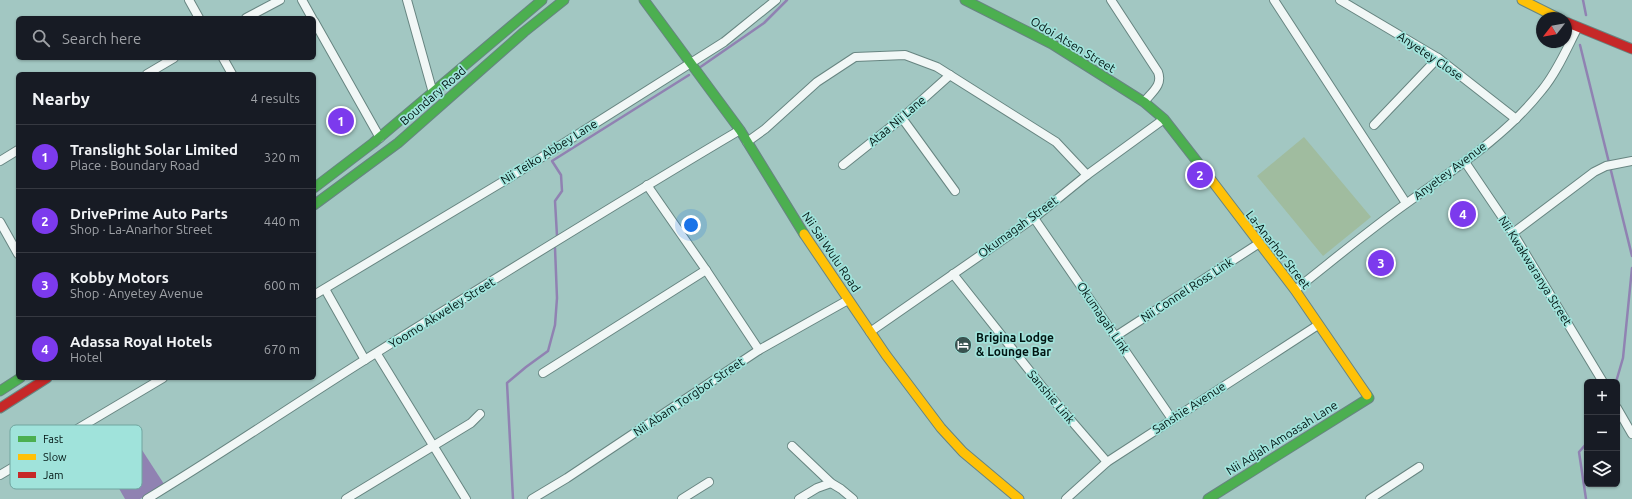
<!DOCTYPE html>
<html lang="en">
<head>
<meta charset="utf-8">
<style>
  :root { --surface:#171b24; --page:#20242c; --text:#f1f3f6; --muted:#9ea1a6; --line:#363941; --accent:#7c3aed }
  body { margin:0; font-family:Ubuntu,sans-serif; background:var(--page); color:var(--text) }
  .controls { position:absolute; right:12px; bottom:12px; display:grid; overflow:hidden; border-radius:6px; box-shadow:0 1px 3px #0004 }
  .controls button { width:36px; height:36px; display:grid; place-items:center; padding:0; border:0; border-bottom:1px solid var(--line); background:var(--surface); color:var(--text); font:20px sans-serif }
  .compass { position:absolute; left:1536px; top:12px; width:36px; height:36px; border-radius:50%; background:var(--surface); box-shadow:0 1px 3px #0004; rotate:239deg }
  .you { position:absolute; left:691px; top:225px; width:14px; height:14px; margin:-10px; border:3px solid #fff; border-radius:50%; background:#1a73e8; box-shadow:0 0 0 6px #1a73e833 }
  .badge { display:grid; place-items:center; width:26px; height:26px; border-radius:50%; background:var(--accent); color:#fff; font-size:13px; font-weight:700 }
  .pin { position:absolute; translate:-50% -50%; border:2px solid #fff; box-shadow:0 1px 4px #0006 }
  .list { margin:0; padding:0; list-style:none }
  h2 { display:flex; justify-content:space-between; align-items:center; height:52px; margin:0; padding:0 16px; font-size:17px }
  h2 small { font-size:13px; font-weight:400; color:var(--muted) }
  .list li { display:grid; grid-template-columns:26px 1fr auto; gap:12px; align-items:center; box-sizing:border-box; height:64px; padding:0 16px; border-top:1px solid var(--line) }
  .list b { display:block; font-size:15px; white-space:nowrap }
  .list p { margin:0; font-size:13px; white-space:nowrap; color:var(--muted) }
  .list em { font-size:13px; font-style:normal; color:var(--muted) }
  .icon { flex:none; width:22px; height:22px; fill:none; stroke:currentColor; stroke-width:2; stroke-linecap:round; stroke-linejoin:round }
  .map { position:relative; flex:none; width:1632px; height:499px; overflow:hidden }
  .search { position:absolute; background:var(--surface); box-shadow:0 1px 3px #0004; left:16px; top:16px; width:300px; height:44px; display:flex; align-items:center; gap:10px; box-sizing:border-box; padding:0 14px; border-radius:6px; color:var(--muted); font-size:15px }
  .panel { position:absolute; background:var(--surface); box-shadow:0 1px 3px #0004; left:16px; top:72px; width:300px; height:308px; border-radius:6px }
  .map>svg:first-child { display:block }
  .green { fill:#a0bc9f }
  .water { fill:#9082b2 }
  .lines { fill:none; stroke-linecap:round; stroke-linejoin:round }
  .stream { stroke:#9082b2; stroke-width:2.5 }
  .street-casing { stroke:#678581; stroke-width:10 }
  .fast-casing { stroke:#678581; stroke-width:11 }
  .slow-casing { stroke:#678581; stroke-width:11 }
  .jam-casing { stroke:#678581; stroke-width:11 }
  .street { stroke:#f1f7f6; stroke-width:8 }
  .fast { stroke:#4caf50; stroke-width:9 }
  .slow { stroke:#ffc107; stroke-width:9 }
  .jam { stroke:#c62828; stroke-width:9 }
  .labels { text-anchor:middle; stroke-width:3.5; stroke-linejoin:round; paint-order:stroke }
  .street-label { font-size:12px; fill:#001412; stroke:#a0e3db }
  .poi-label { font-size:12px; font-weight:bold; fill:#001412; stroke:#a0e3db; text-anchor:start }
  .key { fill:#a0e3db; stroke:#70a59f; stroke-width:1 }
  .key-label { font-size:11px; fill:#001412 }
</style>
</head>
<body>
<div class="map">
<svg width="1632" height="499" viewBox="0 0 1632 499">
  <rect width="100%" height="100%" fill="#a2c7c2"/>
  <polygon class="green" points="1304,137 1371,217 1323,256 1257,176"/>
  <polygon class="water" points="142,450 164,484 140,499 125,499 109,471"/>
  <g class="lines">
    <g class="stream">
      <polyline points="1583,0 1586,15"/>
      <polyline points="1580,45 1632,256"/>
      <polyline points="699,68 764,23 787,0"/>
      <polyline points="557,236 555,201 562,191 561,175 552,161 689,75"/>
      <polyline points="1616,382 1623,358 1632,268"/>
      <polyline points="513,499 507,383 526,367 548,351 555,325 557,298 555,248"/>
      <polyline points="1586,499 1579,452 1587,443"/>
    </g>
    <defs>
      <g id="street">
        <polyline points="189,0 199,18"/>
        <polyline points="302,0 312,18"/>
        <polyline points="407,0 433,93"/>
        <path d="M1111 0 1158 72C1163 85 1152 92 1144 102"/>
        <polyline points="1274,0 1406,203"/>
        <polyline points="1340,0 1438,58 1516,119"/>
        <polyline points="246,18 280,0"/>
        <polyline points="314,21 380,138"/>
        <polyline points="223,58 232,74"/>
        <polyline points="147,74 174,58"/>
        <polyline points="902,118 955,191"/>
        <polyline points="1374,125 1438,58"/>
        <polyline points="747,142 765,129 817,82 855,57 905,55 937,67 1056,142 1087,175"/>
        <polyline points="0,161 18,150"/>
        <polyline points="1465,162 1513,233 1603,382"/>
        <polyline points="843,165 902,118 950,75"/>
        <polyline points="647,185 706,270 759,350"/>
        <polyline points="1034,218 1172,419"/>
        <polyline points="0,222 18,254"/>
        <polyline points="1513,233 1594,172 1606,166 1632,161"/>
        <polyline points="953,274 1044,389 1107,462"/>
        <polyline points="325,289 365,360"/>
        <path d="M1295 290C1332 261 1369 230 1407 203 1454 169 1506 136 1542 90 1557 72 1567 48 1578 27"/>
        <polyline points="314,295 504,181 724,42 776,0"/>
        <polyline points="870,332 1034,218 1087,175 1164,119"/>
        <polyline points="1116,336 1258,244"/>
        <polyline points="377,354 466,499"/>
        <polyline points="543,373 706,270"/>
        <polyline points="1617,408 1632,434"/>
        <polyline points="792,446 831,483 841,489 853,499"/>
        <polyline points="0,475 163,378"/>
        <path d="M147 499C220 455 290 407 363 361 488 283 613 205 740 130"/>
        <polyline points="346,499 471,423 480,414"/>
        <polyline points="532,499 567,478 759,350 848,300"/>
        <polyline points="682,499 709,482"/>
        <polyline points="799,499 817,488 831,483"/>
        <polyline points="1066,499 1107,462 1318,325"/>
        <polyline points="1370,499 1419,467"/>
      </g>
      <g id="fast">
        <polyline points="644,0 740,130 804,234"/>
        <polyline points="965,0 1052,44 1144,102 1164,119 1206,173"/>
        <polyline points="314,188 373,143 542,0"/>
        <polyline points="314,205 398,143 524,32 564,0"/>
        <polyline points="0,391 20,378"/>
        <polyline points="1208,499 1369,398 1367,395"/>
      </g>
      <g id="slow">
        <polyline points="1522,0 1558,18"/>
        <polyline points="1206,173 1295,290 1367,395"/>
        <polyline points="804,234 886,355 941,428 963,452 1019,499"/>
      </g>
      <g id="jam">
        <polyline points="1566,22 1632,49"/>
        <polyline points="0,408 47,378"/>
      </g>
    </defs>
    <use href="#street" class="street-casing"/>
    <use href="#fast" class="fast-casing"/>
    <use href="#slow" class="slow-casing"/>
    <use href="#jam" class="jam-casing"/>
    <use href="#street" class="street"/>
    <use href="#fast" class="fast"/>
    <use href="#slow" class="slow"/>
    <use href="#jam" class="jam"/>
  </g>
  <defs>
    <symbol id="hotel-disc" viewBox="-11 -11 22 22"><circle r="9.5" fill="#395350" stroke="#a0e3db"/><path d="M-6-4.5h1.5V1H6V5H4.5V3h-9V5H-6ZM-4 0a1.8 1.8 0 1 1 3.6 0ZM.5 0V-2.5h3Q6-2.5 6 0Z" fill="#fff"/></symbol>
  </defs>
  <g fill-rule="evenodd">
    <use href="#hotel-disc" x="953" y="335" width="20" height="20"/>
  </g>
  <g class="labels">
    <g class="street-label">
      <text transform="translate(1073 45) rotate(31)" y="4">Odoi Atsen Street</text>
      <text transform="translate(1430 56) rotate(34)" y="4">Anyetey Close</text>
      <text transform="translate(433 96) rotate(-41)" y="4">Boundary Road</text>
      <text transform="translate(897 121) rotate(-40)" y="4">Ataa Nii Lane</text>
      <text transform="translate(549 152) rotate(-32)" y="4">Nii Teiko Abbey Lane</text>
      <text transform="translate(1450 171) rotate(-37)" y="4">Anyetey Avenue</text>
      <text transform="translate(1018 227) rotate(-36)" y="4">Okumagah Street</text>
      <text transform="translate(1278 250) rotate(52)" y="4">La-Anarhor Street</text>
      <text transform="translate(831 252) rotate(56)" y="4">Nii Sai Wulu Road</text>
      <text transform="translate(1535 271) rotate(58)" y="4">Nii Kwakwaranya Street</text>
      <text transform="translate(1187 290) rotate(-33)" y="4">Nii Connel Ross Link</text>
      <text transform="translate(442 313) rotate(-32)" y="4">Yoomo Akweley Street</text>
      <text transform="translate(1103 318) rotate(56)" y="4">Okumagah Link</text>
      <text transform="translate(689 397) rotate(-34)" y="4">Nii Abam Torgbor Street</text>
      <text transform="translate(1051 397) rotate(50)" y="4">Sanshie Link</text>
      <text transform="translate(1189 408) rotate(-33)" y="4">Sanshie Avenue</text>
      <text transform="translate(1282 438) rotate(-32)" y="4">Nii Adjah Amoasah Lane</text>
    </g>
    <g class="poi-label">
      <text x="976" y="342">Brigina Lodge<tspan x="976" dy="14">&amp; Lounge Bar</tspan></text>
    </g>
  </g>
  <rect x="10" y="425" width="132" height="64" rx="6" class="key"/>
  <rect x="18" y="436" width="18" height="6" fill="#4caf50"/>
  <rect x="18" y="454" width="18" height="6" fill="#ffc107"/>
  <rect x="18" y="472" width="18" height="6" fill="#c62828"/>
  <g class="key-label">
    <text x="43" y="443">Fast</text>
    <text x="43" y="461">Slow</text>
    <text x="43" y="479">Jam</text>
  </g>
</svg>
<div class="controls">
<button>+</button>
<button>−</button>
<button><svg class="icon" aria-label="layers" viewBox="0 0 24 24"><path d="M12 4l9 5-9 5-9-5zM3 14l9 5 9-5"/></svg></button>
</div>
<svg class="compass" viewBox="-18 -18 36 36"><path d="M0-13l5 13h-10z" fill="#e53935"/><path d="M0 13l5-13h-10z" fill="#9ea1a6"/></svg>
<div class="you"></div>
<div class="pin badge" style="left:341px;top:121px">1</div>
<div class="pin badge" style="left:1200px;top:175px">2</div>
<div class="pin badge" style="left:1381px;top:263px">3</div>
<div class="pin badge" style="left:1463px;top:214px">4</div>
<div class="search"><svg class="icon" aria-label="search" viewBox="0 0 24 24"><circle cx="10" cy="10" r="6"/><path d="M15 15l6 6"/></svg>Search here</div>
<section class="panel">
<h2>Nearby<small>4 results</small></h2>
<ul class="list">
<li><span class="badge">1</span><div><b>Translight Solar Limited</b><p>Place · Boundary Road</p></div><em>320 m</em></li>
<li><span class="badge">2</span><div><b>DrivePrime Auto Parts</b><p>Shop · La-Anarhor Street</p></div><em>440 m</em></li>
<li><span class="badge">3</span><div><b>Kobby Motors</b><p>Shop · Anyetey Avenue</p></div><em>600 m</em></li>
<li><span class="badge">4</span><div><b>Adassa Royal Hotels</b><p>Hotel</p></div><em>670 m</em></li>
</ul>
</section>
</div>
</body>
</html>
